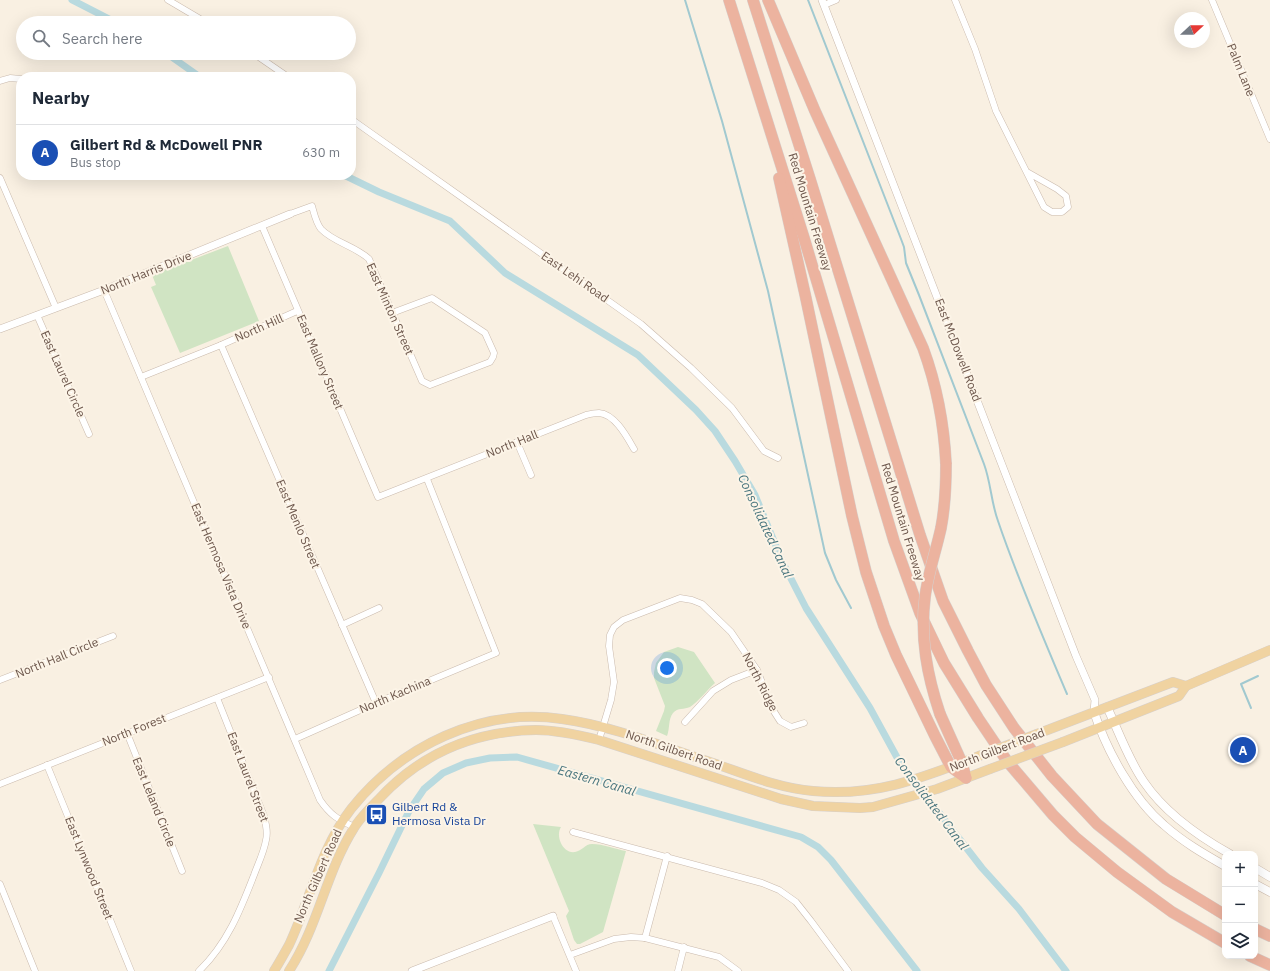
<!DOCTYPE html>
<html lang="en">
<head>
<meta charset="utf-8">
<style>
  :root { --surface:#fff; --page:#f2f2f3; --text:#1f2937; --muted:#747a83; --line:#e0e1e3; --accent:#d93025 }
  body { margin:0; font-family:"IBM Plex Sans",sans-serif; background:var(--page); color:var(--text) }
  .controls { position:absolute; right:12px; bottom:12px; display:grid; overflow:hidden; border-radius:8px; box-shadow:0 4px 16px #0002 }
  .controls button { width:36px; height:36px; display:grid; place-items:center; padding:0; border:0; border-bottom:1px solid var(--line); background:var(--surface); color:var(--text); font:20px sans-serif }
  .compass { position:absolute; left:1174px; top:12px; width:36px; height:36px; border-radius:50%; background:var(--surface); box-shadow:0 4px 16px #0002; rotate:68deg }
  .you { position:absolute; left:667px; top:668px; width:14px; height:14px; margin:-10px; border:3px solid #fff; border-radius:50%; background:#1a73e8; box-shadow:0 0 0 6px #1a73e833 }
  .badge { display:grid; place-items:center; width:26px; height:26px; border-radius:50%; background:var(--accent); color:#fff; font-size:13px; font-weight:700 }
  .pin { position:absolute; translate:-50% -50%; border:2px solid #fff; box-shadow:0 1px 4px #0006 }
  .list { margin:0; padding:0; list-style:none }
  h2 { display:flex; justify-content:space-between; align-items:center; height:52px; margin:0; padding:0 16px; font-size:17px }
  h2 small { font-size:13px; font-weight:400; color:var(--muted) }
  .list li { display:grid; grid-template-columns:26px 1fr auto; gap:12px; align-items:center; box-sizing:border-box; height:56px; padding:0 16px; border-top:1px solid var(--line) }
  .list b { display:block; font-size:15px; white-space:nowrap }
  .list p { margin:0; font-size:13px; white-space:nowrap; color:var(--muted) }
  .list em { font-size:13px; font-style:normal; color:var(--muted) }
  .icon { flex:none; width:22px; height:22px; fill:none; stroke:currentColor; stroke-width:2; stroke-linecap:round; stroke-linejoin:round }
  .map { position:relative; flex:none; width:1270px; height:971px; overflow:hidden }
  .search { position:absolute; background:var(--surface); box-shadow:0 4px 16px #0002; left:16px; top:16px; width:340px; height:44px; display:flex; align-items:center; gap:10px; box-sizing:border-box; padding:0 14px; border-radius:22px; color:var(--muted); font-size:15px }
  .panel { position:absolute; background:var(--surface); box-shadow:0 4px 16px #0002; left:16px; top:72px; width:340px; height:108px; border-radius:16px }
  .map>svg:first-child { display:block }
  .green { fill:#d0e4c3 }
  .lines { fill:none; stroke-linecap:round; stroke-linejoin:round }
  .stream { stroke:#a1c9d0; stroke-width:2 }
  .canal { stroke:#b9dadf; stroke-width:7 }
  .minor-casing { stroke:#cabaad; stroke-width:7 }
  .tertiary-casing { stroke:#cabaad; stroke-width:8 }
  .secondary-casing { stroke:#cdbaab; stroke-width:9 }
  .primary-casing { stroke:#d6d0cd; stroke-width:10 }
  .motorway-casing { stroke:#d6d0cd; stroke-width:12 }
  .minor { stroke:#fff; stroke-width:6 }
  .tertiary { stroke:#fff; stroke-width:7 }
  .secondary { stroke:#fff; stroke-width:8 }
  .primary { stroke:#f0d3a1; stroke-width:9 }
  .motorway { stroke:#ecb39f; stroke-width:11 }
  .primary-bridge-casing { stroke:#d6d0cd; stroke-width:10; stroke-linecap:butt }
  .motorway-bridge-casing { stroke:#d6d0cd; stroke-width:12; stroke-linecap:butt }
  .primary-bridge { stroke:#f0d3a1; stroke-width:9 }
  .motorway-bridge { stroke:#ecb39f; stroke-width:11 }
  .labels { text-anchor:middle; stroke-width:4; stroke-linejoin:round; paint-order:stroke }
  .street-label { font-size:12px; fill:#6d574c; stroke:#fcf4e7 }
  .transit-label { font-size:12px; fill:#164399; stroke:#fcf4e7; text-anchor:start }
  .water-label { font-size:13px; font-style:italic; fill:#48757e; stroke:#fcf4e7 }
</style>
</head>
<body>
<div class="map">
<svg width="1270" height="971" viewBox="0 0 1270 971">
  <rect width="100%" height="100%" fill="#f9f0e2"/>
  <g class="green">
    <polygon points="228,246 259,321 180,353 151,287 156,285 152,275"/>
    <path d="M678 647 694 652 715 683C708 689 698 702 690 707 684 710 678 707 673 713 668 719 670 729 667 736L656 731 664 711 665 706 654 678V672L656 663 664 652Z"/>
    <path d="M533 824 561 827C555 836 563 854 575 852 582 851 585 844 592 844 603 844 615 849 626 851L603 932 580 944H577L574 940 566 916 569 911Z"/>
  </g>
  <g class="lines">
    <g class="stream">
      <polyline points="685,0 722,121 768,291 825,553 836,580 851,608"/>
      <path d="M808 0 901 239 904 247 906 263 919 295 984 464C991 483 991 502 998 521 1018 580 1043 637 1067 694"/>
      <polyline points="1251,708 1241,684 1258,676"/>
    </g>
    <g class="canal">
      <polyline points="72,0 117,23"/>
      <polyline points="166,53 200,77"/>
      <polyline points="344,175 379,192 450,221 505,273 638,355 696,410 715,431 735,461 755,495 783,563 806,608 870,708 899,761 982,868 1019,909 1066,971"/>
      <polyline points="329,971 379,873 409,811 424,789 443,773 466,763 490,758 517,757 801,837 818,847 831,860 917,971"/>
    </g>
    <defs>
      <g id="minor">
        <polyline points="168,0 207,23"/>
        <polyline points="955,0 975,49 996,111 1044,207 1052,212 1062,212 1068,207 1066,196 1057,189 1027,172"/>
        <polyline points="1212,0 1270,139"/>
        <polyline points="824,5 836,0"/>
        <polyline points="253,53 288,77"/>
        <polyline points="0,81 10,78 21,79"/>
        <polyline points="351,119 641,324 691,368 732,408 764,451 778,458"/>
        <polyline points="0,178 56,308"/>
        <path d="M290 214 312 206C314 213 316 223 321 229 333 242 355 246 369 259L422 381 430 385 490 362 493 357 494 353 485 333 432 298 392 313"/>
        <path d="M262 226 378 497 586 415C590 414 595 413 599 413 615 414 627 437 634 449"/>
        <path d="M104 290 320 800C331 816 338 819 354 827"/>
        <polyline points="37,315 89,434"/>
        <polyline points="221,345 376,703"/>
        <polyline points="141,377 221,345 297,311"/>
        <polyline points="517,442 531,475"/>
        <polyline points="342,625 379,608"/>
        <polyline points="0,680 113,636"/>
        <polyline points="685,722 713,691 731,680 757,670"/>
        <polyline points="127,733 182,871"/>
        <polyline points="295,739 376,703 496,653 427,479"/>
        <polyline points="599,740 611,700 614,682 609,646 610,635 614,627 623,620 680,598 692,600 702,604 731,632 757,670 773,710 780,721 791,727 804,723"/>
        <polyline points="47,765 131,971"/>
        <polyline points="0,784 269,677"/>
        <polyline points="573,832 762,883 779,890 796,902 811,921 848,971"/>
        <polyline points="0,884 35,971"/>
        <polyline points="553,916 576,971"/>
        <polyline points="645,938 667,856"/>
        <polyline points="570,955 614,939 631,937 645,938 719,957 738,971"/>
        <path d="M199 971C227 944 240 911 254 875 258 864 264 852 266 840 268 832 266 824 264 816L217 698"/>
        <polyline points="678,971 684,947"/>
      </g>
      <g id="tertiary">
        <polyline points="822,0 1076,656 1095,700 1094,712"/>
        <polyline points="0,329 104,290 290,214"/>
        <polyline points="412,971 553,916"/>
      </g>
      <g id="secondary">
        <path d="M1107 707C1119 732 1128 759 1144 782 1165 813 1198 836 1230 854"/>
        <path d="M1094 712C1107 751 1133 799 1164 825 1183 842 1204 854 1225 866"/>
        <polyline points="1255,868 1270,877"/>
        <polyline points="1255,884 1270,892"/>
      </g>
      <g id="primary">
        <polyline points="1037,734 1173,682 1186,686"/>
        <polyline points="1063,742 1179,696 1186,686 1270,650"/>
        <path d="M274 971C279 963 284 954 289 945 310 900 320 849 351 809 401 746 481 707 562 719 613 726 661 746 710 762 743 773 777 788 813 791 875 797 922 778 979 756"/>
        <path d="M289 971C318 927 326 872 354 828 360 818 370 808 378 800 420 754 474 731 536 730 557 730 579 735 599 740L781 799 813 806 860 808 873 807 937 789 990 769"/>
      </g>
      <g id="motorway">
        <polyline points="729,0 804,238 894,541 920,613 944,663 978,718 1007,761 1053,815 1075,837 1117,872 1172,912 1225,943"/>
        <polyline points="753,0 810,179 920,535 943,601 968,651 986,685 1014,728 1052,776 1097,824 1166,879 1225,915"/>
        <path d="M768 0 815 111 923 348C937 386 944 424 946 464"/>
        <polyline points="779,178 805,294 852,516 866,572 884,626 896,655 935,736 951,767 966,778"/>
        <polyline points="940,714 962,763 966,778"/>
        <polyline points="1255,929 1270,936"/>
        <polyline points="1250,956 1270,965"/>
      </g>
    </defs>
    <use href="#minor" class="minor-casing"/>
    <use href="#tertiary" class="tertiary-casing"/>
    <use href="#secondary" class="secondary-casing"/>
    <use href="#primary" class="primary-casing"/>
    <use href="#motorway" class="motorway-casing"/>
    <use href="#minor" class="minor"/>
    <use href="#tertiary" class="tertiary"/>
    <use href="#secondary" class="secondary"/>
    <use href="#primary" class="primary"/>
    <use href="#motorway" class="motorway"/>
    <defs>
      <g id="primary-bridge">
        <polyline points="979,756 1037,734"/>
        <polyline points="990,769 1063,742"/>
      </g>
      <path id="motorway-bridge" d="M940 714C927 675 920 638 925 597 928 573 936 551 941 528 945 507 946 485 946 464"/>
    </defs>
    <use href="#primary-bridge" class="primary-bridge-casing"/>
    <use href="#motorway-bridge" class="motorway-bridge-casing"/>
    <use href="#primary-bridge" class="primary-bridge"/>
    <use href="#motorway-bridge" class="motorway-bridge"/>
  </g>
  <defs>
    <symbol id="bus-square" viewBox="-11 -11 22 22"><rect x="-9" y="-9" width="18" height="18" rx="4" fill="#1a4fb4" stroke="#fcf4e7"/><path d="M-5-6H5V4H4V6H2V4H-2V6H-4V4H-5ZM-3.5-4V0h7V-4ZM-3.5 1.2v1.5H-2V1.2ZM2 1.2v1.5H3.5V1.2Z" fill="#fff"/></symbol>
  </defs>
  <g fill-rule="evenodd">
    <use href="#bus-square" x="364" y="802" width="25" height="25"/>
  </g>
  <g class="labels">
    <g class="street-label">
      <text transform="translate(1241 70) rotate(68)" y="4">Palm Lane</text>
      <text transform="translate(810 212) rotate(73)" y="4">Red Mountain Freeway</text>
      <text transform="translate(146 273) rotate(-22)" y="4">North Harris Drive</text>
      <text transform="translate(575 277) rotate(35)" y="4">East Lehi Road</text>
      <text transform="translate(390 309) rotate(66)" y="4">East Minton Street</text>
      <text transform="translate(259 328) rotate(-24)" y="4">North Hill</text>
      <text transform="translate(958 350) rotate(69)" y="4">East McDowell Road</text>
      <text transform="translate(320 362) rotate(67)" y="4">East Mallory Street</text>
      <text transform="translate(63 374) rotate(66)" y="4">East Laurel Circle</text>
      <text transform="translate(512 444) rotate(-22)" y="4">North Hall</text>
      <text transform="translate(903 522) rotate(73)" y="4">Red Mountain Freeway</text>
      <text transform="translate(298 524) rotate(67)" y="4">East Menlo Street</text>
      <text transform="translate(221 566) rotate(67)" y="4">East Hermosa Vista Drive</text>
      <text transform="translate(57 658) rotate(-22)" y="4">North Hall Circle</text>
      <text transform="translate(760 682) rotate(63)" y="4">North Ridge</text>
      <text transform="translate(395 695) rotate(-23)" y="4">North Kachina</text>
      <text transform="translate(134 730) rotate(-22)" y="4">North Forest</text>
      <text transform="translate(674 750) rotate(19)" y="4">North Gilbert Road</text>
      <text transform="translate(997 750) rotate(-21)" y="4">North Gilbert Road</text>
      <text transform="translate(248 777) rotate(69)" y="4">East Laurel Street</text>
      <text transform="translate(154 802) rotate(68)" y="4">East Leland Circle</text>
      <text transform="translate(89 868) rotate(68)" y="4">East Lynwood Street</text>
      <text transform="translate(318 876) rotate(-66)" y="4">North Gilbert Road</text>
    </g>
    <g class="transit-label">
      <text x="392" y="811">Gilbert Rd &amp;<tspan x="392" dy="14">Hermosa Vista Dr</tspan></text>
    </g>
    <g class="water-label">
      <text transform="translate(766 526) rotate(65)" y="5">Consolidated Canal</text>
      <text transform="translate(597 780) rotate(16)" y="5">Eastern Canal</text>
      <text transform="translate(932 803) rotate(53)" y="5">Consolidated Canal</text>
    </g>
  </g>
</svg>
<div class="controls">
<button>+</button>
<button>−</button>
<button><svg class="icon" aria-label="layers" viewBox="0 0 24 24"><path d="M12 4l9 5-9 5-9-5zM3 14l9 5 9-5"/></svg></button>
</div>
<svg class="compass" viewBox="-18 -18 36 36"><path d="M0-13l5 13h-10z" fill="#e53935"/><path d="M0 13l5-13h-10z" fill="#747a83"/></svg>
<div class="you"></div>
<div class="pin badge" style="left:1243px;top:750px;background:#1a4fb4">A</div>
<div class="search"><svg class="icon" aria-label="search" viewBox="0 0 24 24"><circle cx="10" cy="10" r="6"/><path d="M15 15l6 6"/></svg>Search here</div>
<section class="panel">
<h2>Nearby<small></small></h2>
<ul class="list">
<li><span class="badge" style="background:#1a4fb4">A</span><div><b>Gilbert Rd &amp; McDowell PNR</b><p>Bus stop</p></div><em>630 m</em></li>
</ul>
</section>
</div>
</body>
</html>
